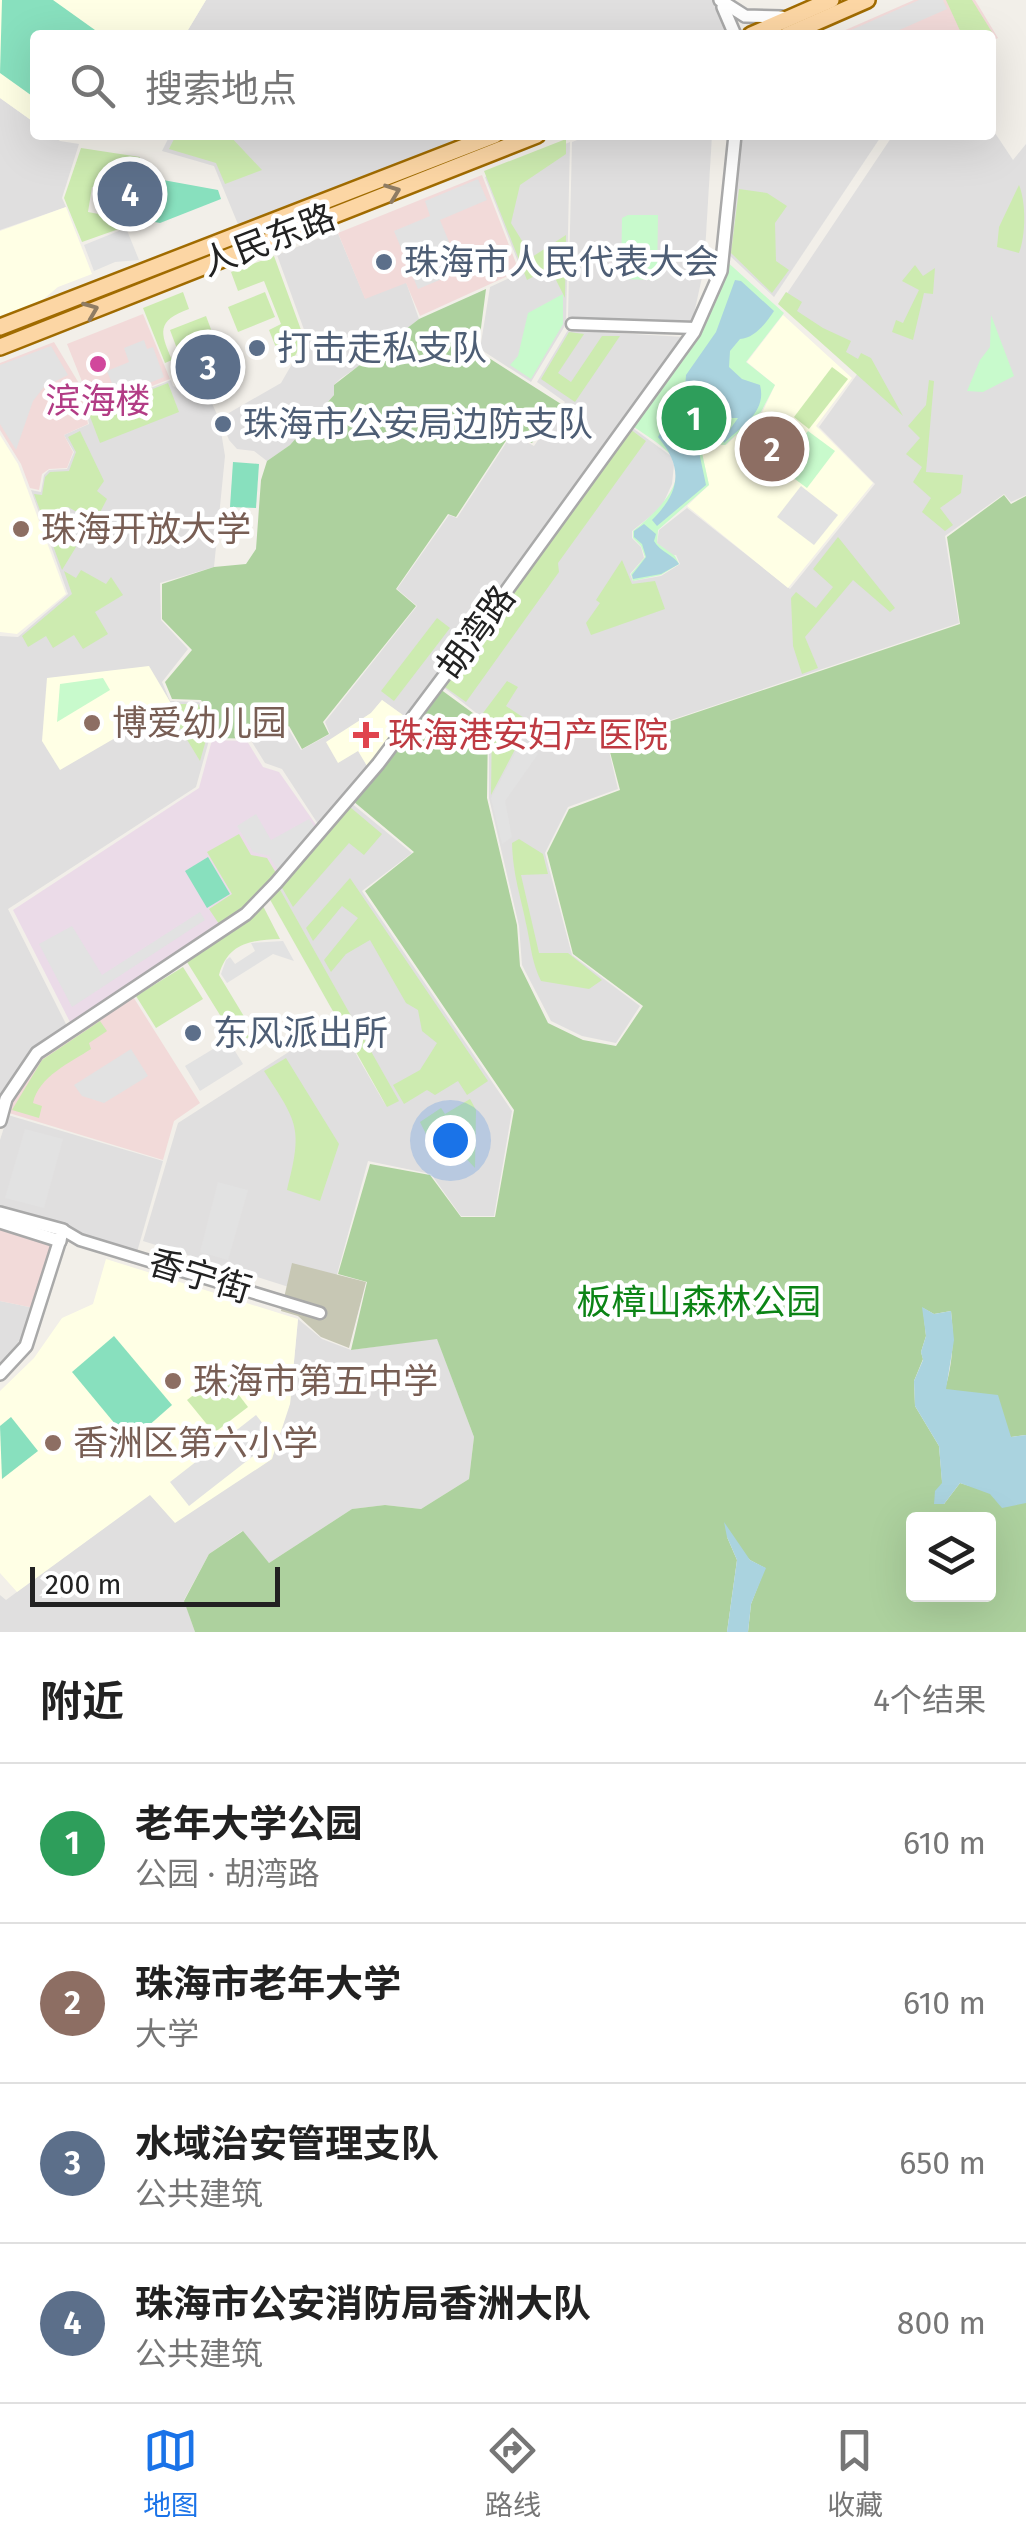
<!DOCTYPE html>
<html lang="zh">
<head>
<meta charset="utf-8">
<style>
  :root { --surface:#fff; --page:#f2f2f2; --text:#222; --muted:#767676; --line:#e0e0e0; --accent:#1a73e8 }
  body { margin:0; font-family:"Fira Sans","Noto Sans SC",sans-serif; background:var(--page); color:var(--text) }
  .controls { position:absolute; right:30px; bottom:30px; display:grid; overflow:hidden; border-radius:10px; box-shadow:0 10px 40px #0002 }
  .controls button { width:90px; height:90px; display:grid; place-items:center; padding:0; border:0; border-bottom:2px solid var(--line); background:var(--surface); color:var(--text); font:50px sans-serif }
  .scale { position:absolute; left:30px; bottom:25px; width:250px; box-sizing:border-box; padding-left:10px; border:5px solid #222; border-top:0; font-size:28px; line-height:35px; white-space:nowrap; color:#222; -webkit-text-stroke:8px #fff; paint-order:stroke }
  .you { position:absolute; left:450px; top:1140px; width:35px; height:35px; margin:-25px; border:8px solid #fff; border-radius:50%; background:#1a73e8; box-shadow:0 0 0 15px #1a73e833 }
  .badge { display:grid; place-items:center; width:65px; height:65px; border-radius:50%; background:var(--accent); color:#fff; font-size:32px; font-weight:700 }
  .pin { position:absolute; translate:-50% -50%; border:5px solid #fff; box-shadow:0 2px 10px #0006 }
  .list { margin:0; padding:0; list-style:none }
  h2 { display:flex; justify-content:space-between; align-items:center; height:130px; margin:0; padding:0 40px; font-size:42px }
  h2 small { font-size:32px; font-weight:400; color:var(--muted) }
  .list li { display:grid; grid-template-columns:65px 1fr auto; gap:30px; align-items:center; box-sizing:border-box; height:160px; padding:0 40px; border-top:2px solid var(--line) }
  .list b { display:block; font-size:38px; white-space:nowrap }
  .list p { margin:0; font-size:32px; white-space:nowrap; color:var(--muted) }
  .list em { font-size:32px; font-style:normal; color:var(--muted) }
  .icon { flex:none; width:55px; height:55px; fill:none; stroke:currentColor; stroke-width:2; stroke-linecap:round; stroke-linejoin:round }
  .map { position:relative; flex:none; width:1026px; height:1632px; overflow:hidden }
  .search { position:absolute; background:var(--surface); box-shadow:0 10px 40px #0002; left:30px; right:30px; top:30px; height:110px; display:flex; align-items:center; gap:25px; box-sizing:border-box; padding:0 35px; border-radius:10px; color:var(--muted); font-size:38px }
  .sheet { height:770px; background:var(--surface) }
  nav { display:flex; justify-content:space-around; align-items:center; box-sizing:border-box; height:140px; border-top:2px solid var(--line); background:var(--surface); font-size:28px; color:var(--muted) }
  nav a { display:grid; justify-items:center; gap:5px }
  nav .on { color:var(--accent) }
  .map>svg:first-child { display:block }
  .residential { fill:#e0dfdf }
  .commercial { fill:#f2dad9 }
  .industrial { fill:#ebdbe8 }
  .education { fill:#ffffe5 }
  .construction { fill:#c7c7b4 }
  .grass { fill:#cdebb0 }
  .forest { fill:#add19e; fill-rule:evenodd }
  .park { fill:#c8facc }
  .pitch { fill:#88e0be }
  .parking { fill:#e2e2e2 }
  .water { fill:#aad3df }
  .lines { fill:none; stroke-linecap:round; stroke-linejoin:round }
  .minor-casing { stroke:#a9a9a9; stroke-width:15 }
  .tertiary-casing { stroke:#a9a9a9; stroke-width:16 }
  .primary-casing { stroke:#a06b00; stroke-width:20 }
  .minor { stroke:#fff; stroke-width:10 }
  .tertiary { stroke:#fff; stroke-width:11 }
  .primary { stroke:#fcd6a4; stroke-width:15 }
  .oneway { stroke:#8f7c63 }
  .service-dot { fill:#5c6f8a; stroke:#fff; stroke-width:4 }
  .hotel-dot { fill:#d1479c; stroke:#fff; stroke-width:4 }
  .education-dot { fill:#8d6e63; stroke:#fff; stroke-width:4 }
  .health-dot { fill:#e0444e; stroke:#fff; stroke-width:4 }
  .labels { text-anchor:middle; stroke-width:9; stroke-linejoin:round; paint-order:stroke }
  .street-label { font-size:35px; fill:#222; stroke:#fff }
  .service-label { font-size:35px; fill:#4e5e75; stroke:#fff; text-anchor:start }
  .hotel-label { font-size:35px; fill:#b23c85; stroke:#fff }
  .education-label { font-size:35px; fill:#785e54; stroke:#fff; text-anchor:start }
  .health-label { font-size:35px; fill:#be3a42; stroke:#fff; text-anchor:start }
  .park-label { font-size:35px; fill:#0c8416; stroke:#fff }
</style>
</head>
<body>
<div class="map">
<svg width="1026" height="1632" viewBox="0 0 1026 1632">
  <rect width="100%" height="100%" fill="#f2efe9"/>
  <g class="residential">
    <polygon points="206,0 718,0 730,35 185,35"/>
    <polygon points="0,98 35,123 35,135 51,135 60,141 79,144 62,198 66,207 0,230"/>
    <polygon points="991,127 1013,160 1026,144 1026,495 1011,502 1004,494 945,536 959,623 665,722 609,751 618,789 568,807 545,853 572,955 640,1006 616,1043 582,1036 551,1021 522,965 519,926 489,798 489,723 443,687 630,426 671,456 674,465 672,484 661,508 632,531 632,538 641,547 644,558 630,574 633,581 661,576 680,564 676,555 671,556 657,543 659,530 687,508 790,589 875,484 819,427 858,373 780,304 893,135 991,135"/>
    <polygon points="170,135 496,135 242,234 214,166 162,151"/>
    <polygon points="590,135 712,135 704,268 692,323 568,318 572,142"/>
    <polygon points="740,135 882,135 774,297 728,254"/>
    <polygon points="570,142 566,324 531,382 480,349 490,287 522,272 485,177"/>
    <polygon points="337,231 365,298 406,282 419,319 378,353 340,379 334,385 334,395 290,445 267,461 254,451 237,449 229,440 225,430 227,414 281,383 307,338 277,255"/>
    <polygon points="568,330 684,337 407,718 382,700 371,713 350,728 367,766 318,824 282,769 265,763 252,742 266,740 288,728 301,750 330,734 325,722 417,606 397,589 449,515 457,518 512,434 534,446 565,402 537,382"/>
    <polygon points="171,380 173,386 193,395 206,390 219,419 225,456 214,567 160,583 161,620 188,649 162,682 170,701 199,702 213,726 196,787 8,909 67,1026 32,1049 0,1096 0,636 18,637 68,594 31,490 41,492 44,475 49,470 67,469 74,452 64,435 89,424 87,413"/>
    <polygon points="350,802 412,853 362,891 512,1111 494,1216 461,1216 431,1174 368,1161 330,1300 143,1241 178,1123 337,1021 386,1106 278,886"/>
    <polygon points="8,1115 163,1161 137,1252 0,1210 0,1140"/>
    <polygon points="0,1301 39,1309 26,1346 0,1374"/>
    <polygon points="298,1319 322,1339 351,1350 437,1338 474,1437 469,1479 421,1509 385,1505 352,1509 269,1563 242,1531 209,1554 184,1600 195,1632 0,1632 0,1595 6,1600 150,1494 290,1404"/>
  </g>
  <g class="commercial">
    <polygon points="914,0 975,0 998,38 991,41 991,35 834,35"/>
    <polygon points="482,175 519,271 420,316 406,283 365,299 338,233"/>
    <polygon points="143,314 170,379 93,409 67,344"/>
    <polygon points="54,342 80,385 88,424 64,435 73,452 67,468 49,469 42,474 39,490 30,488 21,464 0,430 0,363"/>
    <polygon points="132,995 200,1103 174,1121 163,1160 9,1113 11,1102 41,1058"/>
    <polygon points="0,1223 59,1241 39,1309 0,1301"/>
  </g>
  <polygon class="industrial" points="212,740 247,741 263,767 279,772 319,829 243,911 71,1024 13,910 199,788"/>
  <g class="education">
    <polygon points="0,0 206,0 185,35 35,35 35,123 0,98"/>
    <polygon points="66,207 92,274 58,287 40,302 0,316 0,231"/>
    <polygon points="783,315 852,378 816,426 873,483 788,588 687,506 709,485 702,453 712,444 726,445 762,413 775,385 747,362"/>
    <polygon points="0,435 18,464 66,594 17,634 0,632"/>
    <polygon points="149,666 172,705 60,770 42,741 47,678"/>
    <polygon points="382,700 407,718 367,766 358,751 338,763 326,742 371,713"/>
    <polygon points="106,1259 298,1319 290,1404 272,1459 175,1523 150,1495 17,1592 0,1573 0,1391 34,1358 62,1318 93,1304"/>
  </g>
  <polygon class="construction" points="292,1263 366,1282 349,1348 321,1337 298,1316 281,1311"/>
  <g class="grass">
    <polygon points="946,0 972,0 995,37 962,35"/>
    <polygon points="176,135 229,135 262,170 225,184 216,163 169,149"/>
    <polygon points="566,139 566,154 520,185 511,223 532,257 566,235 565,298 550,268 527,280 484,171"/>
    <polygon points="81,148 140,157 133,194 92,187 88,212 130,220 130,225 82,242 64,198"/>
    <path d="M1019 185C1026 202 1026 234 1019 253L997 247 999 227Z"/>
    <polygon points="739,189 767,193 787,206 775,223 776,261 789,270 772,293 731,253"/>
    <polygon points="274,256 304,338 295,356 281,360 269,330 281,324 264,281 238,291 231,272"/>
    <polygon points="915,265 923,276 935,268 933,294 924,293 913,340 892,332 896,320 903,323 919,290 902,281"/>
    <path d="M183 292 189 309C156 321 160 332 172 360L165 363 143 308Z"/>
    <polygon points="265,292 275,317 238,332 228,307"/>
    <polygon points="786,292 802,302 797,311 823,328 851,341 846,352 858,359 861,353 871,358 903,416 778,304"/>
    <polygon points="206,316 215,340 179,354 170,330"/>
    <polygon points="569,332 584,334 558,373 571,382 602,336 620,336 575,402 541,379"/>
    <polygon points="832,367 848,379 809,429 794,417"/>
    <polygon points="929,380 934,381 926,472 963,475 961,493 940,508 953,525 945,531 922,512 931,498 913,482 922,467 906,454 920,438 908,426 926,405"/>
    <polygon points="168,383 179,412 100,443 89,414"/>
    <polygon points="630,429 646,441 558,563 559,572 466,702 445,687"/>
    <polygon points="80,431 104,481 97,491 107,499 95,522 68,507 53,533 76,547 62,570 34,494 42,495 45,477 50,472 69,471 76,452 68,437"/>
    <polygon points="838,537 895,608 890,612 853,580 805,637 818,668 802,674 793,646 791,598 796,592 816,608 833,587 813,569"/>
    <polygon points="622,560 632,584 655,581 665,609 591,635 586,623 600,603 596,600"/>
    <polygon points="81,570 106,584 111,577 123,595 95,612 108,634 83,649 74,635 53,648 46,636 28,647 22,636 72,594 64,571 76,578"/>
    <polygon points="437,618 450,628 394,701 381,691"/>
    <polygon points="507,681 518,687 506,706 527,720 515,738 519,742 491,795 492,721 483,713"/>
    <polygon points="177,704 198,704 210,726 200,761 169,710"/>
    <polygon points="350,807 382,834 364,855 349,843 293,907 281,886"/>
    <polygon points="239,834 251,855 267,858 279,878 244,912 221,927 209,909 232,894 207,852"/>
    <path d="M519 839 543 854 548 874 521 875 539 953H568L602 980 589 989 541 981C532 963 531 947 527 928 521 896 513 877 512 843Z"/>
    <polygon points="350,878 488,1081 467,1095 458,1081 435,1095 427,1090 404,1104 393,1085 420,1070 437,1043 422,1031 418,1010 406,1003 370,940 346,954 331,972 324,960 358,918 342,906 313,941 306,928"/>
    <polygon points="278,886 399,1101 387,1107 268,896"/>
    <path d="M263 906 280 939C251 940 228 943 219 975L248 1023 243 1027 249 1037 238 1044 187 962 251 918Z"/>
    <polygon points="183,967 203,999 156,1028 136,996"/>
    <path d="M100 1021 107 1031 89 1043 91 1049C70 1063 39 1076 33 1103L42 1106 39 1118 12 1110 42 1060Z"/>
    <path d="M286 1058 339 1144 320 1201 287 1190C303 1128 298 1123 264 1071Z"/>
    <polygon points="470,1099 476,1110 475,1168 461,1153 462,1119 426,1134 420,1122 441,1108 445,1114"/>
    <polygon points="222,1373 248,1407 214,1433 187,1400"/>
  </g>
  <g class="forest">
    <polygon points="486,289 478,351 561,404 532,443 511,433 456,517 448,514 396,589 416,606 323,722 329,734 302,749 289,726 267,739 213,738 217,725 201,700 172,699 165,682 192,650 162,619 162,584 214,567 246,564 256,549 261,480 267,461 290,445 334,395 334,385 419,319"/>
    <path d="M1004 495 1011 504 1026 496V1435L1011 1437 945 1389C953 1362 954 1339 951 1311L934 1314 923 1308 926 1336 921 1352 923 1359 914 1381 915 1406 939 1446 944 1504 960 1483 1026 1503V1632H748L751 1604 765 1568 750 1560 727 1537 737 1560 727 1632H195L184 1601 209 1554 243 1531 269 1563 352 1509 385 1505 421 1509 469 1479 474 1437 437 1339 351 1350 367 1282 338 1274 370 1164 430 1175 461 1217H495L514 1110 365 891 414 852 353 801 440 689 488 724 487 798 517 925 520 966 548 1023 583 1040 616 1046 643 1006 573 954 547 853 569 809 620 790 610 752 665 723 960 624 947 537ZM914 1520H988V1594H914Z"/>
  </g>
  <g class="park">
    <polygon points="628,215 658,215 657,280 621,279 622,218"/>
    <path d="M724 259 784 313 746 362 775 385 761 412 725 445 712 444 702 453 709 485 658 530 657 543 675 556 679 564 661 575 633 581 631 574 645 557 641 546 633 538V531C652 516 694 480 669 453 658 442 642 433 630 424L695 333Z"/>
    <polygon points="563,294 563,324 531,379 510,365 518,356 528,313"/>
    <polygon points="991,315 1014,376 983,392 967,391 980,360 990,347"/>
    <polygon points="808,431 835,451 807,488 780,468"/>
    <polygon points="103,678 110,690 57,722 60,684"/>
  </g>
  <g class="pitch">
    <polygon points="2,0 53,0 102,35 35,35 35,98 0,73"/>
    <polygon points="141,176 218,190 221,199 160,223 133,218"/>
    <polygon points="233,462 259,464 256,508 230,507"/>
    <polygon points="208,857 230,894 207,908 185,871"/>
    <polygon points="114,1336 172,1405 130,1442 72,1372"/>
    <polygon points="11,1417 38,1451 2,1479 0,1426"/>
  </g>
  <g class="parking">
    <polygon points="919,0 943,0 947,9 888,35 840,35"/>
    <polygon points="478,179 487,200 440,220 461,271 418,289 394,231 430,216 425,201"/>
    <polygon points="126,228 139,260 115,262 94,271 84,245"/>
    <polygon points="144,340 147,349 153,347 164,377 117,396 107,371 129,362 124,348"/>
    <polygon points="51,346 68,375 44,387 33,401 16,450 0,424 0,365"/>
    <polygon points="801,486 838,515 814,545 777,517"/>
    <polygon points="521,742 538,754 505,801 512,837 502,844 491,798"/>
    <polygon points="256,814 271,840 309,819 317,830 279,872 269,856 253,852 237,826"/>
    <polygon points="200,912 205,920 72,1007 39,944 72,926 102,975"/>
    <polygon points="283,941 294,961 273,954 227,983 221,974 226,960 230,957 235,964 255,951 251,943"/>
    <polygon points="228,1040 243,1064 200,1091 185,1066"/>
    <polygon points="131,1049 148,1076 104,1103 82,1096 74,1085"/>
    <polygon points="25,1129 63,1139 44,1208 5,1198"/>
    <polygon points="218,1182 248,1190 228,1260 200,1252"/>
    <polygon points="256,1415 275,1439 189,1506 170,1482"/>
  </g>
  <g class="water">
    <path d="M735 280 741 281 774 311C766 323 755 338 740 339L730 351 729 367 742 379 760 385C767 412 742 426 724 443L723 439 738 418H724L722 426 713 428 711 441 699 452 706 485 657 526 652 520C680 492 684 468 658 437L685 389 686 375 716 332Z"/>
    <path d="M644 524 656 534 654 541C660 552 674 555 679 564L661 574 633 579 632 575 646 557 642 544 634 537V531Z"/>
    <polygon points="922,1307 934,1314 951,1311 954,1340 946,1389 998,1395 1011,1437 1026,1435 1026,1503 1002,1508 990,1494 960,1483 944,1504 934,1504 935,1491 942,1483 939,1446 915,1406 914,1381 923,1360 921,1352 926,1336"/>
    <polygon points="724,1522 750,1560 766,1568 751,1604 748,1632 727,1632 737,1560 727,1537"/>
  </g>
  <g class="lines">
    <defs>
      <g id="minor">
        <polyline points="572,324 695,328"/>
        <polyline points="63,1230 80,1240 320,1313"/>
      </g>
      <g id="tertiary">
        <polyline points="720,0 745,16 782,17"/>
        <polyline points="723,7 735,35"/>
        <polyline points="0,1121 6,1099 37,1053 246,914 276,883 378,764 465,648 694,332 721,271 735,135"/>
        <polyline points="0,1213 63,1230 26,1346 0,1374"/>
        <polyline points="0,1222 60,1241"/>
      </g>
      <g id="primary">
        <polyline points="751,35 831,0"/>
        <polyline points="787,35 867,0"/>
        <polyline points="0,327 495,135"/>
        <polyline points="0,347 537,135"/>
      </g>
    </defs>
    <use href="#minor" class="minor-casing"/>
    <use href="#tertiary" class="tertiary-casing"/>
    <use href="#primary" class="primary-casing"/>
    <use href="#minor" class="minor"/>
    <use href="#tertiary" class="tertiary"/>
    <use href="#primary" class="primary"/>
  </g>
  <defs><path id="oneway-chevron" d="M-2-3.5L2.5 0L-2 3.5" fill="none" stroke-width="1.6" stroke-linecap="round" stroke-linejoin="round" transform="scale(2.5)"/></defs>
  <g class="oneway">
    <use href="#oneway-chevron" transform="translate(393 192) rotate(-21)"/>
    <use href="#oneway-chevron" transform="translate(91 310) rotate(-22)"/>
  </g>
  <g class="service-dot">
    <circle cx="384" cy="262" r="10"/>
    <circle cx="257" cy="348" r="10"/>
    <circle cx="223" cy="424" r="10"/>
    <circle cx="193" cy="1033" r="10"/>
  </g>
  <circle class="hotel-dot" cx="98" cy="364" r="10"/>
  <g class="education-dot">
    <circle cx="21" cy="529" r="10"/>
    <circle cx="92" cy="723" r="10"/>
    <circle cx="173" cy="1381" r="10"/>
    <circle cx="53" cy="1443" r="10"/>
  </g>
  <path class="health-dot" d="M361 720h10v10h10v10h-10v10h-10v-10h-10v-10h10z"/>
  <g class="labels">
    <g class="street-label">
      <text transform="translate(268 240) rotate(-21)" y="12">人民东路</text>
      <text transform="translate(476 632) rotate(-54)" y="12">胡湾路</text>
      <text transform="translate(200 1276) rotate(17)" y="12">香宁街</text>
    </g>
    <g class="service-label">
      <text x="404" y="274">珠海市人民代表大会</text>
      <text x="277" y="360">打击走私支队</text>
      <text x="243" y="436">珠海市公安局边防支队</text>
      <text x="213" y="1045">东风派出所</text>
    </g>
    <g class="hotel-label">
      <text x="98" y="413">滨海楼</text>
    </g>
    <g class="education-label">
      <text x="41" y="541">珠海开放大学</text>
      <text x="112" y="735">博爱幼儿园</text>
      <text x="193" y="1393">珠海市第五中学</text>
      <text x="73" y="1455">香洲区第六小学</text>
    </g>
    <g class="health-label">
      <text x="388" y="747">珠海港安妇产医院</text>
    </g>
    <g class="park-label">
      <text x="699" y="1314">板樟山森林公园</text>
    </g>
  </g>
</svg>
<div class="controls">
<button><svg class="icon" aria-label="layers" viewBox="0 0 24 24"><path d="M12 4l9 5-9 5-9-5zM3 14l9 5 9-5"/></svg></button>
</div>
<div class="scale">200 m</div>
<div class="you"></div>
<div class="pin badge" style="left:694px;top:418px;background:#2e9e5b">1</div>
<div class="pin badge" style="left:772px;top:449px;background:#8d6e63">2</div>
<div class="pin badge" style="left:208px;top:367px;background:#5c6f8a">3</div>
<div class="pin badge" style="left:130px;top:194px;background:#5c6f8a">4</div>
<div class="search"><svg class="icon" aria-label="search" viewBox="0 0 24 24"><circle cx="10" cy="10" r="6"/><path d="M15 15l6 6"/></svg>搜索地点</div>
</div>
<section class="sheet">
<h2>附近<small>4个结果</small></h2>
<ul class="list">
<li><span class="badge" style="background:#2e9e5b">1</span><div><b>老年大学公园</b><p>公园 · 胡湾路</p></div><em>610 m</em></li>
<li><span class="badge" style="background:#8d6e63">2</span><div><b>珠海市老年大学</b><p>大学</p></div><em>610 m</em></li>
<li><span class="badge" style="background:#5c6f8a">3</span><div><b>水域治安管理支队</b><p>公共建筑</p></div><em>650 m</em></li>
<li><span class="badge" style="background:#5c6f8a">4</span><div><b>珠海市公安消防局香洲大队</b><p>公共建筑</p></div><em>800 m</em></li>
</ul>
</section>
<nav>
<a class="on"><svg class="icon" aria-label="map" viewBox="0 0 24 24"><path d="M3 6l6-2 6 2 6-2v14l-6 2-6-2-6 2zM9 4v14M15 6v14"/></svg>地图</a>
<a><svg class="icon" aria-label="directions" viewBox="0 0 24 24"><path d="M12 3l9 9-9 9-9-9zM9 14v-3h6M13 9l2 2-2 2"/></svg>路线</a>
<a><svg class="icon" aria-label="saved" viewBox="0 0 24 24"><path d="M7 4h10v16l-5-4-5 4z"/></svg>收藏</a>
</nav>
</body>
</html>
